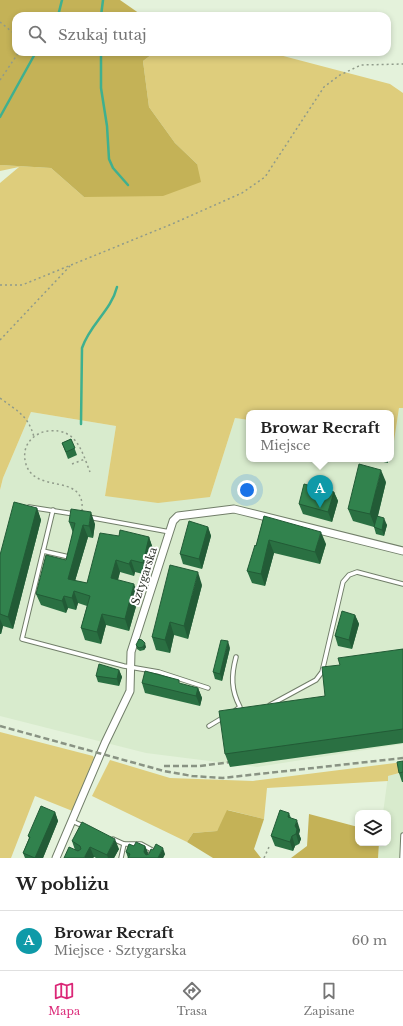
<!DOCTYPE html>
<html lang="pl">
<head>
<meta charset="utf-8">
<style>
  :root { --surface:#fff; --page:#f6f6f6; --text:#222; --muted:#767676; --line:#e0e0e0; --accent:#db2777 }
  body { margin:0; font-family:"Libre Baskerville",serif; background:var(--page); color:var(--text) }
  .controls { position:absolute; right:12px; bottom:12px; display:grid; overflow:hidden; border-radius:8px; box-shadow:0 2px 6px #0003 }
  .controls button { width:36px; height:36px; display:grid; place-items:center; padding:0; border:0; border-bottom:1px solid var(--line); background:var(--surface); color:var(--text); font:20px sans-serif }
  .you { position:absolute; left:247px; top:490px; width:14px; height:14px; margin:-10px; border:3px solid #fff; border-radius:50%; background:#1a73e8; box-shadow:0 0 0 6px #1a73e833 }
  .badge { display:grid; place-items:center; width:26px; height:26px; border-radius:50%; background:var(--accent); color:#fff; font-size:13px; font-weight:700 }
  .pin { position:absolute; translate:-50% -33px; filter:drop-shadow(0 1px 2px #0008) }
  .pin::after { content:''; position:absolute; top:21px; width:14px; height:12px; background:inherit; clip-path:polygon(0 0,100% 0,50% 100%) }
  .popup { position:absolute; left:246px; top:410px; width:148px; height:52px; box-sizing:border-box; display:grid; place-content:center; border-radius:8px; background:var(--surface); filter:drop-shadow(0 1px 3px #0005); font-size:13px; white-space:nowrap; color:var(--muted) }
  .popup b { font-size:15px; color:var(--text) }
  .popup::after { content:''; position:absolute; left:50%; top:100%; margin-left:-8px; border:8px solid transparent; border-top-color:var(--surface) }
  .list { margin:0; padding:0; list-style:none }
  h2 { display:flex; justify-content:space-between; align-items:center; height:52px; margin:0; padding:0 16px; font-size:17px }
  h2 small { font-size:13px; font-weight:400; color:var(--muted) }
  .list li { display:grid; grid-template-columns:26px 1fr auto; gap:12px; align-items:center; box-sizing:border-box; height:60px; padding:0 16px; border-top:1px solid var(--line) }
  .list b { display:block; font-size:15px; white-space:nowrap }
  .list p { margin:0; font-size:13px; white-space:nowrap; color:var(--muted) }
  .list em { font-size:13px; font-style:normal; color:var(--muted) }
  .icon { flex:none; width:22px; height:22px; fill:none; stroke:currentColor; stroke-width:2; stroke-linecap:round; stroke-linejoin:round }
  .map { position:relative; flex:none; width:403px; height:858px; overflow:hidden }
  .search { position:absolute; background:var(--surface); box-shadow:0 2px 6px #0003; left:12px; right:12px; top:12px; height:44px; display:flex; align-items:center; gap:10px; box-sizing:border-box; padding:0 14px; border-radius:12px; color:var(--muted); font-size:15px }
  .sheet { height:112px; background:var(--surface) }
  nav { display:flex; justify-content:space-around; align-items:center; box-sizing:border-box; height:56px; border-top:1px solid var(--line); background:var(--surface); font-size:11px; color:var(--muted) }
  nav a { display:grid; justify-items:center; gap:2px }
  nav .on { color:var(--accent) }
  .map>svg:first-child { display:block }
  .built { fill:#d8ebcd }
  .green { fill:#decd7c }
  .forest { fill:#c4b257 }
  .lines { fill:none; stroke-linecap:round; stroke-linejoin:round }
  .stream { stroke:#3fb08f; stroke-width:2.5 }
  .lane-casing { stroke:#717e69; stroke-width:5.5 }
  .street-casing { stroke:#717e69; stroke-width:9 }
  .path { stroke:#909b8a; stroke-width:1.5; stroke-dasharray:2 3; stroke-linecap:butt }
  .lane { stroke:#fff; stroke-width:3.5 }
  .street { stroke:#fff; stroke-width:7 }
  .rail { stroke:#899383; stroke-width:2.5; stroke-dasharray:6 3; stroke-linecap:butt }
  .wall { fill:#2a7042 }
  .shaded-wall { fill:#225b36 }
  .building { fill:#31824d; stroke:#225b36 }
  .labels { text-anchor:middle; stroke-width:4; stroke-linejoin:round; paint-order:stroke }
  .street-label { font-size:11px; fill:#2c3229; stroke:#fff }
</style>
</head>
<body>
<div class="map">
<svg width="403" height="858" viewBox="0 0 403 858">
  <rect width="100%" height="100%" fill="#e4f2db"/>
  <g class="built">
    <polygon points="399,407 403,408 403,744 257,767 146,753 0,716 0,490 3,478 31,412 116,426 105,496 210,497 235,418 249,420 249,459 391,459 391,441 394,441"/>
    <polygon points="403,772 403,858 378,858 379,843 388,843 388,813 383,813 388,776"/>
  </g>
  <g class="green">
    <polygon points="155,52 268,52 390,84 403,93 403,408 399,408 394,441 391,441 391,413 249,413 249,420 235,418 210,497 158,503 105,496 116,426 31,412 3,478 0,490 0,183 19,167 0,171 0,165 51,168 84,197 197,164 175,143 149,107 143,61"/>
    <polygon points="0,732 93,756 94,758 87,775 89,783 75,812 35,796 11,858 0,858"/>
    <polygon points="110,760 170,778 253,781 403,762 403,772 388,776 388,781 267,788 264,819 228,810 217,831 193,833 187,842 92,796"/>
  </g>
  <g class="forest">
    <polygon points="0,0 120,0 143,16 16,16 16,52 155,52 143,61 149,107 175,143 197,164 201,182 163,196 84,197 51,168 0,165"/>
    <polygon points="227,810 264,819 254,849 261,858 213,858 187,842 193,833 217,831"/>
    <polygon points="309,814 358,827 358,843 379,843 378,858 291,858 307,846"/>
  </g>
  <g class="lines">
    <g class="stream">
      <polyline points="58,16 62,0"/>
      <polyline points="101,16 103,0"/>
      <polyline points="101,52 101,88 107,126 109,159 113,168 128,185"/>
      <polyline points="0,117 36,52"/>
      <path d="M81 424 82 348C90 324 111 311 117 287"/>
    </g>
    <defs>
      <g id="lane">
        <polyline points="29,507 74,514"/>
        <polyline points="53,510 22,639 124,666 159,672 208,688"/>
        <polyline points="88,517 170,532"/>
        <polyline points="43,551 69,557"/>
        <polyline points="270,705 316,680 322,672 343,582 349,575 357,572 403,584"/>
        <path d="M236 710 240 707C231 690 231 676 236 657"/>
        <polyline points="209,726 224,717"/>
        <polyline points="72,821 83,826"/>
        <polyline points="113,839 124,844 141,844 152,850 149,858"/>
        <polyline points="121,858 124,844"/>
        <polyline points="402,858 403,835"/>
      </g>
      <polyline id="street" points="56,858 105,743 130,691 131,652 173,521 178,516 234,509 403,551"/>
    </defs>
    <use href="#lane" class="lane-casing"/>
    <use href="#street" class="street-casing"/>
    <g class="path">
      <polyline points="0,22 16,35"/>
      <polyline points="0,80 19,52"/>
      <polyline points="0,285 22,285 172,224 242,193 265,177 324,87 340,75 361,65 403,64"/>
      <polyline points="0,340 70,266"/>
      <path d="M0 398C17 411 28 415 34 437"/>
      <polyline points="72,464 85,459"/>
      <path d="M82 511C86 470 31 497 25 460 24 454 25 447 29 442 33 436 42 431 49 431 77 428 82 452 90 472"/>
      <polyline points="264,858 269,847"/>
    </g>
    <use href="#lane" class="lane"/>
    <use href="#street" class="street"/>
    <g class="rail">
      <polyline points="0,726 164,771 192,776 223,778 403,758"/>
      <polyline points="164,766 200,766 239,761"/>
    </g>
  </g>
  <g class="wall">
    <polygon points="71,439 77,455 68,459 62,443"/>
    <polygon points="370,459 388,459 388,463"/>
    <polygon points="386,482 378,516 387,525 384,536 376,534 374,527 353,521 348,509"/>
    <polygon points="334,492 338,501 332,522 303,514 299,504"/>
    <polygon points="37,508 41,520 13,629 3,626 1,634 0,634 0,555"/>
    <polygon points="264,516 326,544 320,564 274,553 265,586 252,583 247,571 256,546"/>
    <polygon points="69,522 95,524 93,538 88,537 75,581 87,583 119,536 149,537 153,549 147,575 135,572 134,576 120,572 118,580 139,596 129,631 106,625 101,644 85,640 81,628 87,606 78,603 76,610 68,608 66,613 41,605 36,594 66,560 73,533"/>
    <polygon points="208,527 211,536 202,569 183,564 180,554"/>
    <polygon points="202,585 188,639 174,635 170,653 156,650 152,637"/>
    <polygon points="355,615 359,624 352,649 338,646 335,636"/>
    <polygon points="136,645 146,647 144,650 140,651 137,649"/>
    <polygon points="230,648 222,681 215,679 213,672"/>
    <polygon points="403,649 403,743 230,767 225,754 325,696 340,665"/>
    <polygon points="119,670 122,677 119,686 98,682 96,676"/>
    <polygon points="142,683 198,688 202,698 200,706 145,693"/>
    <polygon points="403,761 403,782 402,782 399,773"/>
    <polygon points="55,812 58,821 43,858 25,858 23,853 29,838 28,836"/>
    <polygon points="289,813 291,818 300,830 299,834 301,839 299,844 295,846 293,851 275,846 271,836"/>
    <polygon points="72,841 119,849 114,858 96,858 94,857 93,858 75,850"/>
    <polygon points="134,846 145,846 148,853 147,855 165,854 163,858 128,858 126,852"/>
  </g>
  <g class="shaded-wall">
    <polygon points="381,470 386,482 375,527 370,514"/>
    <polygon points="334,492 338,501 332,522 328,512"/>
    <polygon points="37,508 41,520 13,629 8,617"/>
    <polygon points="91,512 95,524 93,538 89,526"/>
    <polygon points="384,518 387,525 384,536 382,530"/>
    <polygon points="83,525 88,537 72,591 68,579"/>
    <polygon points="208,527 211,536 202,569 199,559"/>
    <polygon points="321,532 326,544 320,564 315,552"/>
    <polygon points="149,537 153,549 147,575 143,563"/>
    <polygon points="269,540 274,553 265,586 261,574"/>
    <polygon points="116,560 120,572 115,590 111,578"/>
    <polygon points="131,560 135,572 134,576 129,564"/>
    <polygon points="198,572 202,585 188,639 184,626"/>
    <polygon points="134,584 139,596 129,631 125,619"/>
    <polygon points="74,591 78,603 76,610 72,598"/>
    <polygon points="64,596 68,608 66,613 62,601"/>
    <polygon points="102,614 106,625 101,644 97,632"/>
    <polygon points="355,615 359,624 352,649 349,640"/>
    <polygon points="0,619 3,626 1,634 0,632"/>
    <polygon points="170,622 174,635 170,653 165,640"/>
    <polygon points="228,641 230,648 222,681 220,674"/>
    <polygon points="145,643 146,647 144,650 143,647"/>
    <polygon points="119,670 122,677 119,686 117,679"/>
    <polygon points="198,688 202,698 200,706 196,696"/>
    <polygon points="55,812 58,821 43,858 35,858"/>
    <polygon points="297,820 300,830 299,834 301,839 299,844 296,834 295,826"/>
    <polygon points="292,836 295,846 293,851 290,842"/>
    <polygon points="115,839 119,849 114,858 108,858 107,855"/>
    <polygon points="145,846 148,853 146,858 144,852"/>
    <polygon points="90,847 94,857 93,858 84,858"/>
    <polygon points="163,848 165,854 163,858 158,858"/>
  </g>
  <g class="building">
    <polygon points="71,439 75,448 66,452 62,443"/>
    <polygon points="359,464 381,470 370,514 348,509"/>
    <polygon points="304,484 334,492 328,512 299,504"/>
    <polygon points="14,502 37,508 8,617 0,614 0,555"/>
    <polygon points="71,509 91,512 89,526 83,525 68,579 87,583 100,533 119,536 120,530 149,537 143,563 131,560 129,564 116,560 111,578 134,584 125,619 102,614 97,632 81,628 90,596 74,591 72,598 64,596 62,601 36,594 46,555 66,560 75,523 69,522"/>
    <polygon points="264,516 321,532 315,552 269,540 261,574 247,571 255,545 256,546"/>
    <polygon points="377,516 384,518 382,530 374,527"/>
    <polygon points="189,521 208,527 199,559 180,554"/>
    <polygon points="170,565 198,572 184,626 170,622 165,640 152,637"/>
    <polygon points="342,611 355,615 349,640 335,636"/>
    <polygon points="139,639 142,640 145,643 143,647 139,648 136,645"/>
    <polygon points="221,640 228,641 220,674 213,672"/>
    <polygon points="403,649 403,729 225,754 219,711 325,696 322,667 340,665 338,658"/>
    <polygon points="99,664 119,670 117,679 96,676"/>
    <polygon points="145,671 179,680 179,683 198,688 196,696 142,683"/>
    <polygon points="403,761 403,772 399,773 397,762"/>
    <polygon points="41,806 55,812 35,858 23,853 30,837 28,836"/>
    <polygon points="280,810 289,813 288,817 297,820 295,826 297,829 296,834 292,836 290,842 271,836"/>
    <polygon points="82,822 115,839 107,855 90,847 84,858 64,858 69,847 78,851 81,849 80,846 72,841"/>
    <polygon points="136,842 145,846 144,852 146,855 149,854 151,849 153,850 156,844 163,848 158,858 128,858 130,854 126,852 129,844 134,846"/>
  </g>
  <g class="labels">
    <g class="street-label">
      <text transform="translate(144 576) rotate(-72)" y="4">Sztygarska</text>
    </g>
  </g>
</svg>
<div class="controls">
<button><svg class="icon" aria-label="layers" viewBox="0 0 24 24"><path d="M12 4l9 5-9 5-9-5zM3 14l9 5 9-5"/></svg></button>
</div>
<div class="you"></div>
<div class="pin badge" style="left:320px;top:508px;background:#0f9aa8">A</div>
<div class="popup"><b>Browar Recraft</b>Miejsce</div>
<div class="search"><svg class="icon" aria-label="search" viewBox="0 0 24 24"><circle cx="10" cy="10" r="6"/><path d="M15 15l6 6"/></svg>Szukaj tutaj</div>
</div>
<section class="sheet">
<h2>W pobliżu<small></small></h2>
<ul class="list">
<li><span class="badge" style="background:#0f9aa8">A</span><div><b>Browar Recraft</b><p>Miejsce · Sztygarska</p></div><em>60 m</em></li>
</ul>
</section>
<nav>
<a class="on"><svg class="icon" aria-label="map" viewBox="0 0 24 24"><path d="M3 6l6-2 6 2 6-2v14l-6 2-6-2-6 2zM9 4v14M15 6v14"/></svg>Mapa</a>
<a><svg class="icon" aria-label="directions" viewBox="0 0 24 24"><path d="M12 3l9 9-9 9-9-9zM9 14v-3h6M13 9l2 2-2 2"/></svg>Trasa</a>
<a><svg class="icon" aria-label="saved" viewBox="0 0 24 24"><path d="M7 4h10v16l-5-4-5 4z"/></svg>Zapisane</a>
</nav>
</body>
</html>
